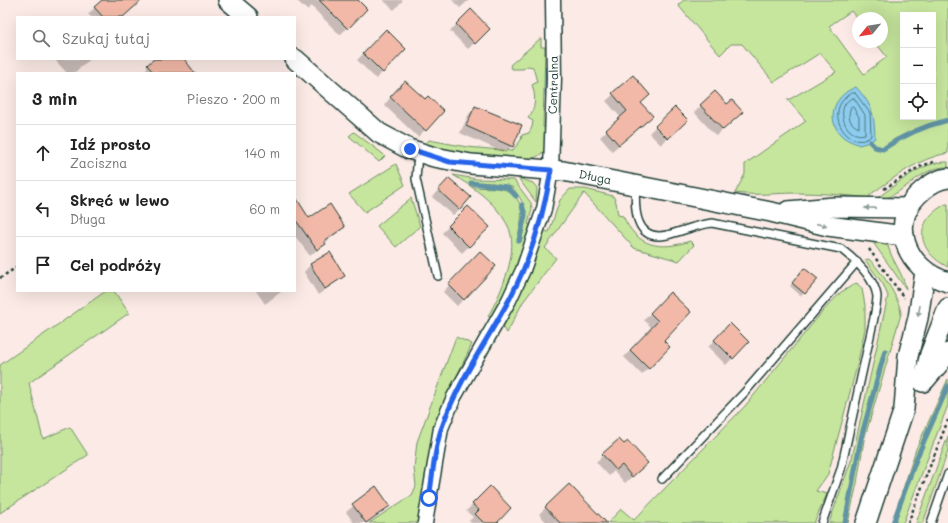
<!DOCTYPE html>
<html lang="pl">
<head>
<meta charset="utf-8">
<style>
  :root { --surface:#fff; --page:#f6f6f6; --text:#222; --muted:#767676; --line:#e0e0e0 }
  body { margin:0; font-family:Mali,sans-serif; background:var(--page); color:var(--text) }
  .controls { position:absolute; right:12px; top:12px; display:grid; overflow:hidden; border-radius:0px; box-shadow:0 4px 16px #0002 }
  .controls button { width:36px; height:36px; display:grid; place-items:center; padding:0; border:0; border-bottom:1px solid var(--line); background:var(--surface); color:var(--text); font:20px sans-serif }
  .compass { position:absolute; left:852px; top:12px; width:36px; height:36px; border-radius:50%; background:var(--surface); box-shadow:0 4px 16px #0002; rotate:240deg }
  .stop { position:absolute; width:12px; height:12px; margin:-9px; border:3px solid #2563eb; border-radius:50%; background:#fff }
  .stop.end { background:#2563eb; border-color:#fff; box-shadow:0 1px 4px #0008 }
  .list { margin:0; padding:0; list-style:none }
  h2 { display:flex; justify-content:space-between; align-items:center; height:52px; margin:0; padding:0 16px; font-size:17px }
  h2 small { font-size:13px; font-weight:400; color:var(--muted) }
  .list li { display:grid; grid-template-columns:26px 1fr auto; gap:12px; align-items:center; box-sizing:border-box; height:56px; padding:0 16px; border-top:1px solid var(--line) }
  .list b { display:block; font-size:15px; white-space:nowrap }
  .list p { margin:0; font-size:13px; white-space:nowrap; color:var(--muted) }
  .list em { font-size:13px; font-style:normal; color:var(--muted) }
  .icon { flex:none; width:22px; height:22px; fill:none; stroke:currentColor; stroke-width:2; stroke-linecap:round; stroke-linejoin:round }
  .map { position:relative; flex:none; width:948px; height:523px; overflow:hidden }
  .search { position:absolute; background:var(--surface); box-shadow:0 4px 16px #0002; left:16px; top:16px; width:280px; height:44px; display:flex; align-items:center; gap:10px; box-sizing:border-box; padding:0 14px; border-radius:0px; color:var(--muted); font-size:15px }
  .panel { position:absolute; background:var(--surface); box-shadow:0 4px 16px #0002; left:16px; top:72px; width:280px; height:220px; border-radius:0px }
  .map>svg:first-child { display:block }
  .green { fill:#c6e59d; stroke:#729168; fill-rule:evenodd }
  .water { fill:#8dccee; stroke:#6193a4 }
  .shadow { fill:#0003 }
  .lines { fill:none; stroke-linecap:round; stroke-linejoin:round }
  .shore { stroke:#4b767e; stroke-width:1 }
  .stream { stroke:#6193a4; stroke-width:5 }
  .building { fill:#f2b9a8; stroke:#1f3d34 }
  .lane-casing { stroke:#1f3d34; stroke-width:10 }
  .street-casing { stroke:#1f3d34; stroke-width:17 }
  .secondary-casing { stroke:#1f3d34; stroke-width:22 }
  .path { stroke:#1f3d34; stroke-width:2.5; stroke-dasharray:3 3; stroke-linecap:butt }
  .lane { stroke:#fff; stroke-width:7 }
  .street { stroke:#fff; stroke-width:14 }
  .secondary { stroke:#fff; stroke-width:19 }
  .oneway { fill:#8f9e9a }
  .route { stroke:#2563eb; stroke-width:5 }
  .labels { text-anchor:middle; stroke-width:3; stroke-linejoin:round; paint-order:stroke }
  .street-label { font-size:12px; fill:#1f3d34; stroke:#fff }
</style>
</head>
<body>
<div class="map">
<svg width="948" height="523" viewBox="0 0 948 523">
  <rect width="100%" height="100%" fill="#fbeae5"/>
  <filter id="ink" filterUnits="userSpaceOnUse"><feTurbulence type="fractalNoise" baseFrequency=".025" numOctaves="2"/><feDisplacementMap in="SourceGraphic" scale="8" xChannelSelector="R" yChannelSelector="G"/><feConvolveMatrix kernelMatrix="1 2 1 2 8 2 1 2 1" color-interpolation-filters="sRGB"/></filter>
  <g filter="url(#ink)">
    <g class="green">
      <path d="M684 0H948V153C917 159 897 176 871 194L869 198C845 195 821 193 797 193 777 193 756 196 735 193L745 174V164L806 121 787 99H790L836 72 820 53 774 82 742 44H731L720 55 678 5ZM851 11 858 19V18H882V42H875L887 57 864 74 829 26ZM903 15H933V117H903Z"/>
      <path d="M541 38V47H545L543 127 549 128C547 136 548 148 541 154 524 170 446 150 424 145L429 140 467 147 512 151 521 140 522 135 529 133 532 127 533 121 528 118C536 109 536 96 532 85L537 82 533 67 528 66 523 69H512L510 65Z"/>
      <polygon points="354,132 383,154 385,156 379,162 349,136"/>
      <path d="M948 162V167C919 166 903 198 875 201L877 198C898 184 921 161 948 162Z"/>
      <polygon points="396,164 405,185 365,212 349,194"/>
      <path d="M453 175 476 179 514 180 531 203 532 209 528 224 532 226 518 270 492 318 488 316C501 294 521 248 507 224 495 202 473 187 453 175ZM472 182 494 183 512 187C529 208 527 216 521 242L517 240C522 224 527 198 506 190 497 187 484 188 474 187L470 185Z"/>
      <polygon points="518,178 533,183 537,188 536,202"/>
      <path d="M570 189H585L613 196 616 202 618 215 623 216C637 247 660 251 690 241L694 245 679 261 634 248 584 193 545 248 556 258 523 302 507 333 501 326 534 259 544 231 549 232 560 200Z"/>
      <polygon points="411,198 420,226 396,247 377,226"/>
      <path d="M946 204H948V267C916 251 913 221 946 204Z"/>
      <path d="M872 241 888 246C892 261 903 273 906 289Z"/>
      <path d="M869 259C880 270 900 298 901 314L864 440 857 483 848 523H829L852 458 888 296 883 284 865 260Z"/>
      <polygon points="857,283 862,289 865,305 865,329 857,366 828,474 816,491 827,494 814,523 608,523 621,509 634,520 745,406 822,312 841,292"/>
      <polygon points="106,291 114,291 129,313 29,383 43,439 70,427 88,455 0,513 0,365"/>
      <polygon points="456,337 472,344 438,416 417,523 369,523 412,495 416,486 414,468 417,442"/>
      <polygon points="948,379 948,405 903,523 892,523 916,449"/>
      <polygon points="948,436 948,451 923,523 916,523"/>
    </g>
    <path class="water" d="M856 87C873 106 874 113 875 138L870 142 859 145C853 142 845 140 840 134 825 116 836 94 856 87Z"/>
    <g class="shadow">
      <polygon points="103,0 128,0 122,17 91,17 88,14"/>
      <polygon points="296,0 357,0 366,9 340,35 311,6 307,10"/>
      <polygon points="383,0 403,0 394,10"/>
      <polygon points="452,0 469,0 460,8"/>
      <polygon points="471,10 489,29 468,49 450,31"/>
      <polygon points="386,31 405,49 376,79 357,60"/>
      <polygon points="54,59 90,59 74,73 67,73"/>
      <polygon points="156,59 182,59 193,73 142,73"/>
      <polygon points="633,77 645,123 612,151 600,137 621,118 606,101"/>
      <polygon points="398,89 425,100 443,111 418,137 384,105"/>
      <polygon points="727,105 735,118 716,136 694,112 701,106"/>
      <polygon points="475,108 512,146 505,153 460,133 469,114"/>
      <polygon points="675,108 686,120 661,145 649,133"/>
      <polygon points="442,186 460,209 453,215 432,197"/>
      <polygon points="295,198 309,220 344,227 310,256 295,236"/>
      <polygon points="468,207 488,227 462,253 442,233"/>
      <polygon points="329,253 344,276 318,295 304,272 310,265"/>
      <polygon points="473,259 494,266 457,306 443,292"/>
      <polygon points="801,272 804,293 801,296 790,286"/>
      <polygon points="256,291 282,291 265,304"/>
      <polygon points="663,300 663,341 669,347 642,375 624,357 652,328 644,320"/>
      <polygon points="730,324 748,342 726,365 708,347"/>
      <polygon points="619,440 640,469 625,483 614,471 609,476 596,462"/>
      <polygon points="569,485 595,523 547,523 539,514"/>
      <polygon points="376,488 389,505 367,523 354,523 346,512"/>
      <polygon points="490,488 495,523 471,523 469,521 473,517 466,511"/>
    </g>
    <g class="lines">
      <g class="shore">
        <path d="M855 93 870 113 871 136C853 153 824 118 845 98 848 94 851 93 855 93Z"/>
        <path d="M854 98 865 115V134C842 140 834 101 854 98Z"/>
        <path d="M851 107H853L859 117V128C849 124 847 116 851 107Z"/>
      </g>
      <g class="stream">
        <polyline points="547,94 547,68"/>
        <path d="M870 142 875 147 883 149C903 135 924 126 948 120"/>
        <polyline points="471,183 507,187 516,196"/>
        <polyline points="519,241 525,215 522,205"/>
        <polyline points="845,523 861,438 885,351"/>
        <polyline points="893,523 917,457 948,386"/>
      </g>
    </g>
    <g class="building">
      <polygon points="102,0 142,0 123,17 103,17 94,7"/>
      <polygon points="319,0 358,0 367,9 348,29"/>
      <polygon points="471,9 490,29 475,44 456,24"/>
      <polygon points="386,29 406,49 383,73 363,53"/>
      <polygon points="154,59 184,59 195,73 154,73 147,65"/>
      <polygon points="633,75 650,95 641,103 653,116 619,145 606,130 627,111 612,93"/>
      <polygon points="405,81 425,99 428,96 444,111 426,131 390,97"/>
      <polygon points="715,91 727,104 732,100 743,112 723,130 700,105"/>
      <polygon points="475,106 522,125 513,147 466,126"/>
      <polygon points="675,107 688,120 668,139 655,126"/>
      <polygon points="449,178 471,197 460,210 438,190"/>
      <polygon points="295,196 309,218 330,204 345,227 324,241 326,244 317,250 295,219"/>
      <polygon points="468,206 490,227 469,247 448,226"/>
      <polygon points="480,251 496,266 464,300 448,284"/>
      <polygon points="330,252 345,276 325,289 310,264"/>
      <polygon points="804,268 818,279 805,294 792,283"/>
      <polygon points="670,292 691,312 664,341 670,347 649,369 630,350 658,321 650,313"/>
      <polygon points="730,323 749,342 733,359 714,340"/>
      <polygon points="619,439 624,444 628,441 648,463 632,477 622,465 616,470 602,454"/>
      <polygon points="569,484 607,523 560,523 545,507"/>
      <polygon points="376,486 390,506 366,523 352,504"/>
      <polygon points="490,486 511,508 497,523 484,523 475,514 479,510 472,504"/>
    </g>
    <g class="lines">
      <defs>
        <g id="lane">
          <polyline points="418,153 416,179 438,276"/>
          <path d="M636 186C634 209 635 242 667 235 683 231 696 225 712 223L841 249C854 259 874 277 877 296 877 303 875 311 874 318L841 469 822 523"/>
          <polyline points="662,479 745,392 857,262"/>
          <polyline points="931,523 948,474"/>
        </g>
        <g id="street">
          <path id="s1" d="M425 523 441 428 454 397 509 300 523 270 544 209 551 170 554 78 553 0"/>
        </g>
        <g id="secondary">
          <polyline points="228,0 248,17"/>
          <path id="s2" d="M295 59 379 133 409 149 434 157 471 164 563 171 771 212 828 226 904 236"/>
          <path d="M948 178C939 179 930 184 923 190 886 220 905 270 948 282"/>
          <polyline points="788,211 834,207 909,208"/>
          <polyline points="925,380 948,353"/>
          <polyline points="923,382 930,354 948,308"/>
          <polyline points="866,523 904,409 908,356 918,318 925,272"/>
        </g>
      </defs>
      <use href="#lane" class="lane-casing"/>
      <use href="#street" class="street-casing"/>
      <use href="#secondary" class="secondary-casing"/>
      <g class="path">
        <polyline points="884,189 919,167 936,161"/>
        <polyline points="869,249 904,298"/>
        <polyline points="0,278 17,267"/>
        <polyline points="908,523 948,420"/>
      </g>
      <use href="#lane" class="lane"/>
      <use href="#street" class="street"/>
      <use href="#secondary" class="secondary"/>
    </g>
    <defs><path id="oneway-solid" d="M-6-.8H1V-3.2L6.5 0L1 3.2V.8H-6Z"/></defs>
    <g class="oneway">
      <use href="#oneway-solid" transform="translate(870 208) rotate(-179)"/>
      <use href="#oneway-solid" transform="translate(822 225) rotate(13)"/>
      <use href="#oneway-solid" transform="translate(919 311) rotate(100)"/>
    </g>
  </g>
  <g class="lines" filter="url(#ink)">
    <path class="route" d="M410 149 450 162 551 170C544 215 531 258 510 298 487 341 458 381 442 427 434 448 433 476 429 498"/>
  </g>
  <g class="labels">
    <g class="street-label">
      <text dy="4" stroke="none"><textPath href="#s1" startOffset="464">Centralna</textPath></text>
      <text dy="4" stroke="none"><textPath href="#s2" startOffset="335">Długa</textPath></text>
    </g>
  </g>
</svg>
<div class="controls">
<button>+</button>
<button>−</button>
<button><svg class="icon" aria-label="locate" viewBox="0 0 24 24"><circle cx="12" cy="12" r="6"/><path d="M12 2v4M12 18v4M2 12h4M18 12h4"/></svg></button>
</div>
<svg class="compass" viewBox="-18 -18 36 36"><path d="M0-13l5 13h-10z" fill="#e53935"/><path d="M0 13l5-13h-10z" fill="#767676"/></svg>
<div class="stop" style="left:429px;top:498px"></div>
<div class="stop end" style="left:410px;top:149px"></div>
<div class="search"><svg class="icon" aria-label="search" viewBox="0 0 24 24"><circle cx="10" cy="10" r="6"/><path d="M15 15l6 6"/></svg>Szukaj tutaj</div>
<section class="panel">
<h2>3 min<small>Pieszo · 200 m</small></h2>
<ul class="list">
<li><svg class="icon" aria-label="ahead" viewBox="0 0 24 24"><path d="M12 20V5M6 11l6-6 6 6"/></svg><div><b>Idź prosto</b><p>Zaciszna</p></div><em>140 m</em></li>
<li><svg class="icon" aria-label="left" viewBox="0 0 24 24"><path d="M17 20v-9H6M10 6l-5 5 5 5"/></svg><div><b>Skręć w lewo</b><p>Długa</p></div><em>60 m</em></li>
<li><svg class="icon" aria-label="arrive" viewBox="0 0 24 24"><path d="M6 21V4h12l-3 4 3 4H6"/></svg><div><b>Cel podróży</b></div></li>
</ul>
</section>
</div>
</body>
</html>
